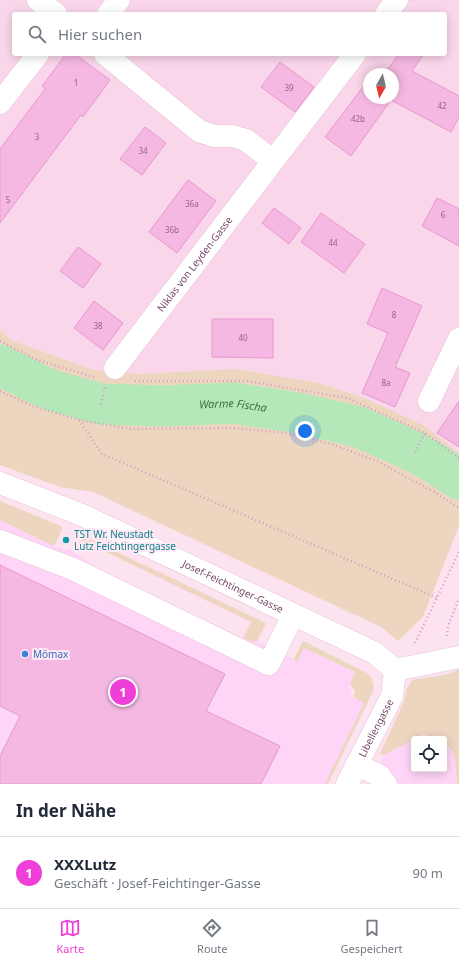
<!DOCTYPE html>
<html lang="de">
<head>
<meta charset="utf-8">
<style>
  :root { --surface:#fff; --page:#f6f6f7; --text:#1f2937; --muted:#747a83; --line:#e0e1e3; --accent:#ee40d9 }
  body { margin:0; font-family:"Noto Sans",sans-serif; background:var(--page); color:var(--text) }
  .controls { position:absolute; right:12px; bottom:12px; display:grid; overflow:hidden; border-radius:4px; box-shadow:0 2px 10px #0003 }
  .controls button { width:36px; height:36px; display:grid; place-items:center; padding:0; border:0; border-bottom:1px solid var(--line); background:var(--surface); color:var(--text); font:20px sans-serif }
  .compass { position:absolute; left:363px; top:68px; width:36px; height:36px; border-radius:50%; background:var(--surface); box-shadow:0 2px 10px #0003; rotate:188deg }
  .you { position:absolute; left:305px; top:431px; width:14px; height:14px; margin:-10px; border:3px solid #fff; border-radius:50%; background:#1a73e8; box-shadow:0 0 0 6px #1a73e833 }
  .badge { display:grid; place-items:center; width:26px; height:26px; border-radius:50%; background:var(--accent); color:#fff; font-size:13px; font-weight:700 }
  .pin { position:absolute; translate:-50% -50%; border:2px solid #fff; box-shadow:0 1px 4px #0006 }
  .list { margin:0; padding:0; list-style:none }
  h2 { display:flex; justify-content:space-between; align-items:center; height:52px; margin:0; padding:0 16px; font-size:17px }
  h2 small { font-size:13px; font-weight:400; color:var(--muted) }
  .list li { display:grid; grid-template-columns:26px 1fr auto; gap:12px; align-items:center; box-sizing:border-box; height:72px; padding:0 16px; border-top:1px solid var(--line) }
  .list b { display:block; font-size:15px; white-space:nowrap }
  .list p { margin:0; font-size:13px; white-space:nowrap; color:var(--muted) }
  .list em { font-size:13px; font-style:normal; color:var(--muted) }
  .icon { flex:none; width:22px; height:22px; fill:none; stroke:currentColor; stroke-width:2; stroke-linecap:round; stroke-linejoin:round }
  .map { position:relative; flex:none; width:459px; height:784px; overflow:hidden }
  .search { position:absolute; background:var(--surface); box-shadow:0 2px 10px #0003; left:12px; right:12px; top:12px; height:44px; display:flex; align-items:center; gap:10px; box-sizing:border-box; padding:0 14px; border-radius:4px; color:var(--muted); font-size:15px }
  .sheet { height:124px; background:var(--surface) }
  nav { display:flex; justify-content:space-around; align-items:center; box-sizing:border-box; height:56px; border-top:1px solid var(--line); background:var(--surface); font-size:11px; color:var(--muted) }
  nav a { display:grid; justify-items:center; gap:2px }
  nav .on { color:var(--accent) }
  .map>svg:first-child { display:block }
  .residential { fill:#fad6ea; fill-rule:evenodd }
  .commercial { fill:#fed5f6 }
  .green { fill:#ecd6c0 }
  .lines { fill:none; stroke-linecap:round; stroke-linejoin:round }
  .river { stroke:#b5e8b8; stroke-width:41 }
  .building { fill:#f4b8e2; stroke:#e897d1 }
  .minor-casing { stroke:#e7c2d9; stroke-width:23 }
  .path { stroke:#d99bc7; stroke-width:2.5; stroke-dasharray:1 3; stroke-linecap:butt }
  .minor { stroke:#fff; stroke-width:22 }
  .culture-dot { fill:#0f9aa8; stroke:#ffe9f4; stroke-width:1.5 }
  .shop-dot { fill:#3f7fe0; stroke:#ffe9f4; stroke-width:1.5 }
  .labels { text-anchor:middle; stroke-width:4; stroke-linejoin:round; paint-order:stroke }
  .number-label { font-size:8px; fill:#966388 }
  .street-label { font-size:10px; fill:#76476a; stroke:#ffe9f4 }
  .culture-label { font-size:10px; fill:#0d838f; stroke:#ffe9f4; text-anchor:start }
  .shop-label { font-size:10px; fill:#366cbe; stroke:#ffe9f4; text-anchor:start }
  .water-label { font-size:11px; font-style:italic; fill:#37763c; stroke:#ffe9f4 }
</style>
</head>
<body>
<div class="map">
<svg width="459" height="784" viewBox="0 0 459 784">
  <rect width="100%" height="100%" fill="#fde2ef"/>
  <path class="residential" d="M0 0H459V453L423 425 367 399 319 383 237 369 138 374 93 370 11 340 0 330ZM14 14H445V54H14ZM369 74H393V98H369Z"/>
  <g class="commercial">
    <polygon points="0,520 54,546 71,550 96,567 243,638 251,641 257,641 294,659 297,662 304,648 356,672 348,688 352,691 350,696 365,703 325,784 0,784"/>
    <polygon points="414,739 414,769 444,769 444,743 448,745 456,761 457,784 373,784 384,755"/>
  </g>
  <g class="green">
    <polygon points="0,330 11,340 93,370 138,374 237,369 319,383 367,399 423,425 459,453 459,526 423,617 398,641 381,627 93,492 60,487 0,465"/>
    <polygon points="0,501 63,527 54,546 0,520"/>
    <polygon points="79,534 266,623 257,641 251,641 243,638 251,622 77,538"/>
    <polygon points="303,641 367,673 372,679 374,689 328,784 325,784 364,703 354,697 355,691 350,684 355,672 304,648 297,662 294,659"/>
    <path d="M459 669V784H457C456 772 457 749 444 743V739H436L424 734 384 755 380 754 405 699 406 690 412 680 449 674Z"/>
  </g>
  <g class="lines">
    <path class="river" id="s1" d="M0 365 50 390 101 404 163 406 234 403 298 413 359 427 415 452 436 464 459 479"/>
  </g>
  <g class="building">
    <polygon points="66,54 75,54 110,80 83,117 81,115 0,223 0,149 45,89 42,86"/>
    <polygon points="399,54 424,54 412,71 459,96 459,117 451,132 391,100 351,156 325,137 366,83 369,86 369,98 393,98 393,74 384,74"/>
    <polygon points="280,62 314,87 295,112 261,87"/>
    <polygon points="145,127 166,143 142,175 120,159"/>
    <polygon points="188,180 216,201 177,253 149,232"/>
    <polygon points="437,198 459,209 459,246 422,226"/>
    <polygon points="274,208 301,228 289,244 262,223"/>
    <polygon points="321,213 365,244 344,273 301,242"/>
    <polygon points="78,247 101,264 83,288 60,271"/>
    <polygon points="382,288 422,306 395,367 410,373 395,407 362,393 388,333 367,324"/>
    <polygon points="94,301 123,323 103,350 74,328"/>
    <polygon points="212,319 273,319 273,358 212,357"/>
    <polygon points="459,401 459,447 437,433"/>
    <polygon points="0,565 225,674 206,711 280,746 261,784 0,784 0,756 20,716 0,706"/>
  </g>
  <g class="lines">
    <defs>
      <g id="minor">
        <polyline points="38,0 56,14"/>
        <polyline points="108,14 119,0"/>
        <polyline points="386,14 397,0"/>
        <polyline points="105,54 199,131 215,136 232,136 246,140 273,161 355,54"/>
        <polyline points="0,103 38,54"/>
        <path id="s2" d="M115 368 273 161"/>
        <polyline points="429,401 459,339"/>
        <path id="s3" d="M0 483 82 515 375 653 395 670"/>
        <polyline points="0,541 73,569 269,664 293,615"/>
        <polyline points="395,670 459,657"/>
        <polyline points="356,765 379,775 386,784"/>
        <path id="s4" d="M347 784 392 696 395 670"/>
      </g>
    </defs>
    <use href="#minor" class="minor-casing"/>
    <g class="path">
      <polyline points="0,341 37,360 94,377"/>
      <polyline points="135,381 247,381 347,398 425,433 459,458"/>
      <polyline points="0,391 33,406 79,420 131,429 233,428 287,433 332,444 379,462 434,492 459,508"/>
      <polyline points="101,404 105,387"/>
      <polyline points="79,420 102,454 437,598"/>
      <polyline points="415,452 425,433"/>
      <polyline points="447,636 448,626 459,598"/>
      <polyline points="415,643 459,552"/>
    </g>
    <use href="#minor" class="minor"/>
  </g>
  <circle class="culture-dot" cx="66" cy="540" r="4"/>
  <circle class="shop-dot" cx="25" cy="654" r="4"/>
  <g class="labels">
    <g class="number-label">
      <text x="76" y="86">1</text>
      <text x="289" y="91">39</text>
      <text x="442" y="109">42</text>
      <text x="358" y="122">42b</text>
      <text x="37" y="140">3</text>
      <text x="143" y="154">34</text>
      <text x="8" y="203">5</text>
      <text x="192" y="207">36a</text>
      <text x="443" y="218">6</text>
      <text x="172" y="233">36b</text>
      <text x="333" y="246">44</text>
      <text x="394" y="318">8</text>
      <text x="98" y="329">38</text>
      <text x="243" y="341">40</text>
      <text x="386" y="386">8a</text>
    </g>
    <g class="street-label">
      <text dy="4" stroke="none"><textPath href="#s2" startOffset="131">Niklas von Leyden-Gasse</textPath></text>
      <text dy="4" stroke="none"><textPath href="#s3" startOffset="255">Josef-Feichtinger-Gasse</textPath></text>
      <text dy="4" stroke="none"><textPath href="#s4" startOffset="63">Libellengasse</textPath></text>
    </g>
    <g class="culture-label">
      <text x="74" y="538">TST Wr. Neustadt<tspan x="74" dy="12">Lutz Feichtingergasse</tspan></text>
    </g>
    <g class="shop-label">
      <text x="33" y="658">Mömax</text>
    </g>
    <g class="water-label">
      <text dy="4" stroke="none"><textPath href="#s1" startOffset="241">Warme Fischa</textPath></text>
    </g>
  </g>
</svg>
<div class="controls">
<button><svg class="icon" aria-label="locate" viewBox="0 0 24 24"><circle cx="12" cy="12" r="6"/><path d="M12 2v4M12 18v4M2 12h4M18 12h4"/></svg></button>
</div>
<svg class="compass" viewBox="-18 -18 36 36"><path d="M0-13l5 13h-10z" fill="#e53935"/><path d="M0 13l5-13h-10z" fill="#747a83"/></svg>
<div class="you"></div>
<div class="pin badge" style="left:123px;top:692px">1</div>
<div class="search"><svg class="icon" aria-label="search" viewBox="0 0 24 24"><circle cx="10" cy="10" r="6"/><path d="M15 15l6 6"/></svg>Hier suchen</div>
</div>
<section class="sheet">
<h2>In der Nähe<small></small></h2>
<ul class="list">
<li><span class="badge">1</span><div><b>XXXLutz</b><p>Geschäft · Josef-Feichtinger-Gasse</p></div><em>90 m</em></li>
</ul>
</section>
<nav>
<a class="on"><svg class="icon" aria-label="map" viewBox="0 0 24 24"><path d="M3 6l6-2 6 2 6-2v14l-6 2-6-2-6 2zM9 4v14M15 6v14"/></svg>Karte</a>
<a><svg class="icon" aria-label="directions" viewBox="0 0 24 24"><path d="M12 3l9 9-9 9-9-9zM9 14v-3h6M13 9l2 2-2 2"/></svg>Route</a>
<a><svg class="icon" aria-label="saved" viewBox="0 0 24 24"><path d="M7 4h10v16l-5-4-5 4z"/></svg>Gespeichert</a>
</nav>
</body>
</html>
